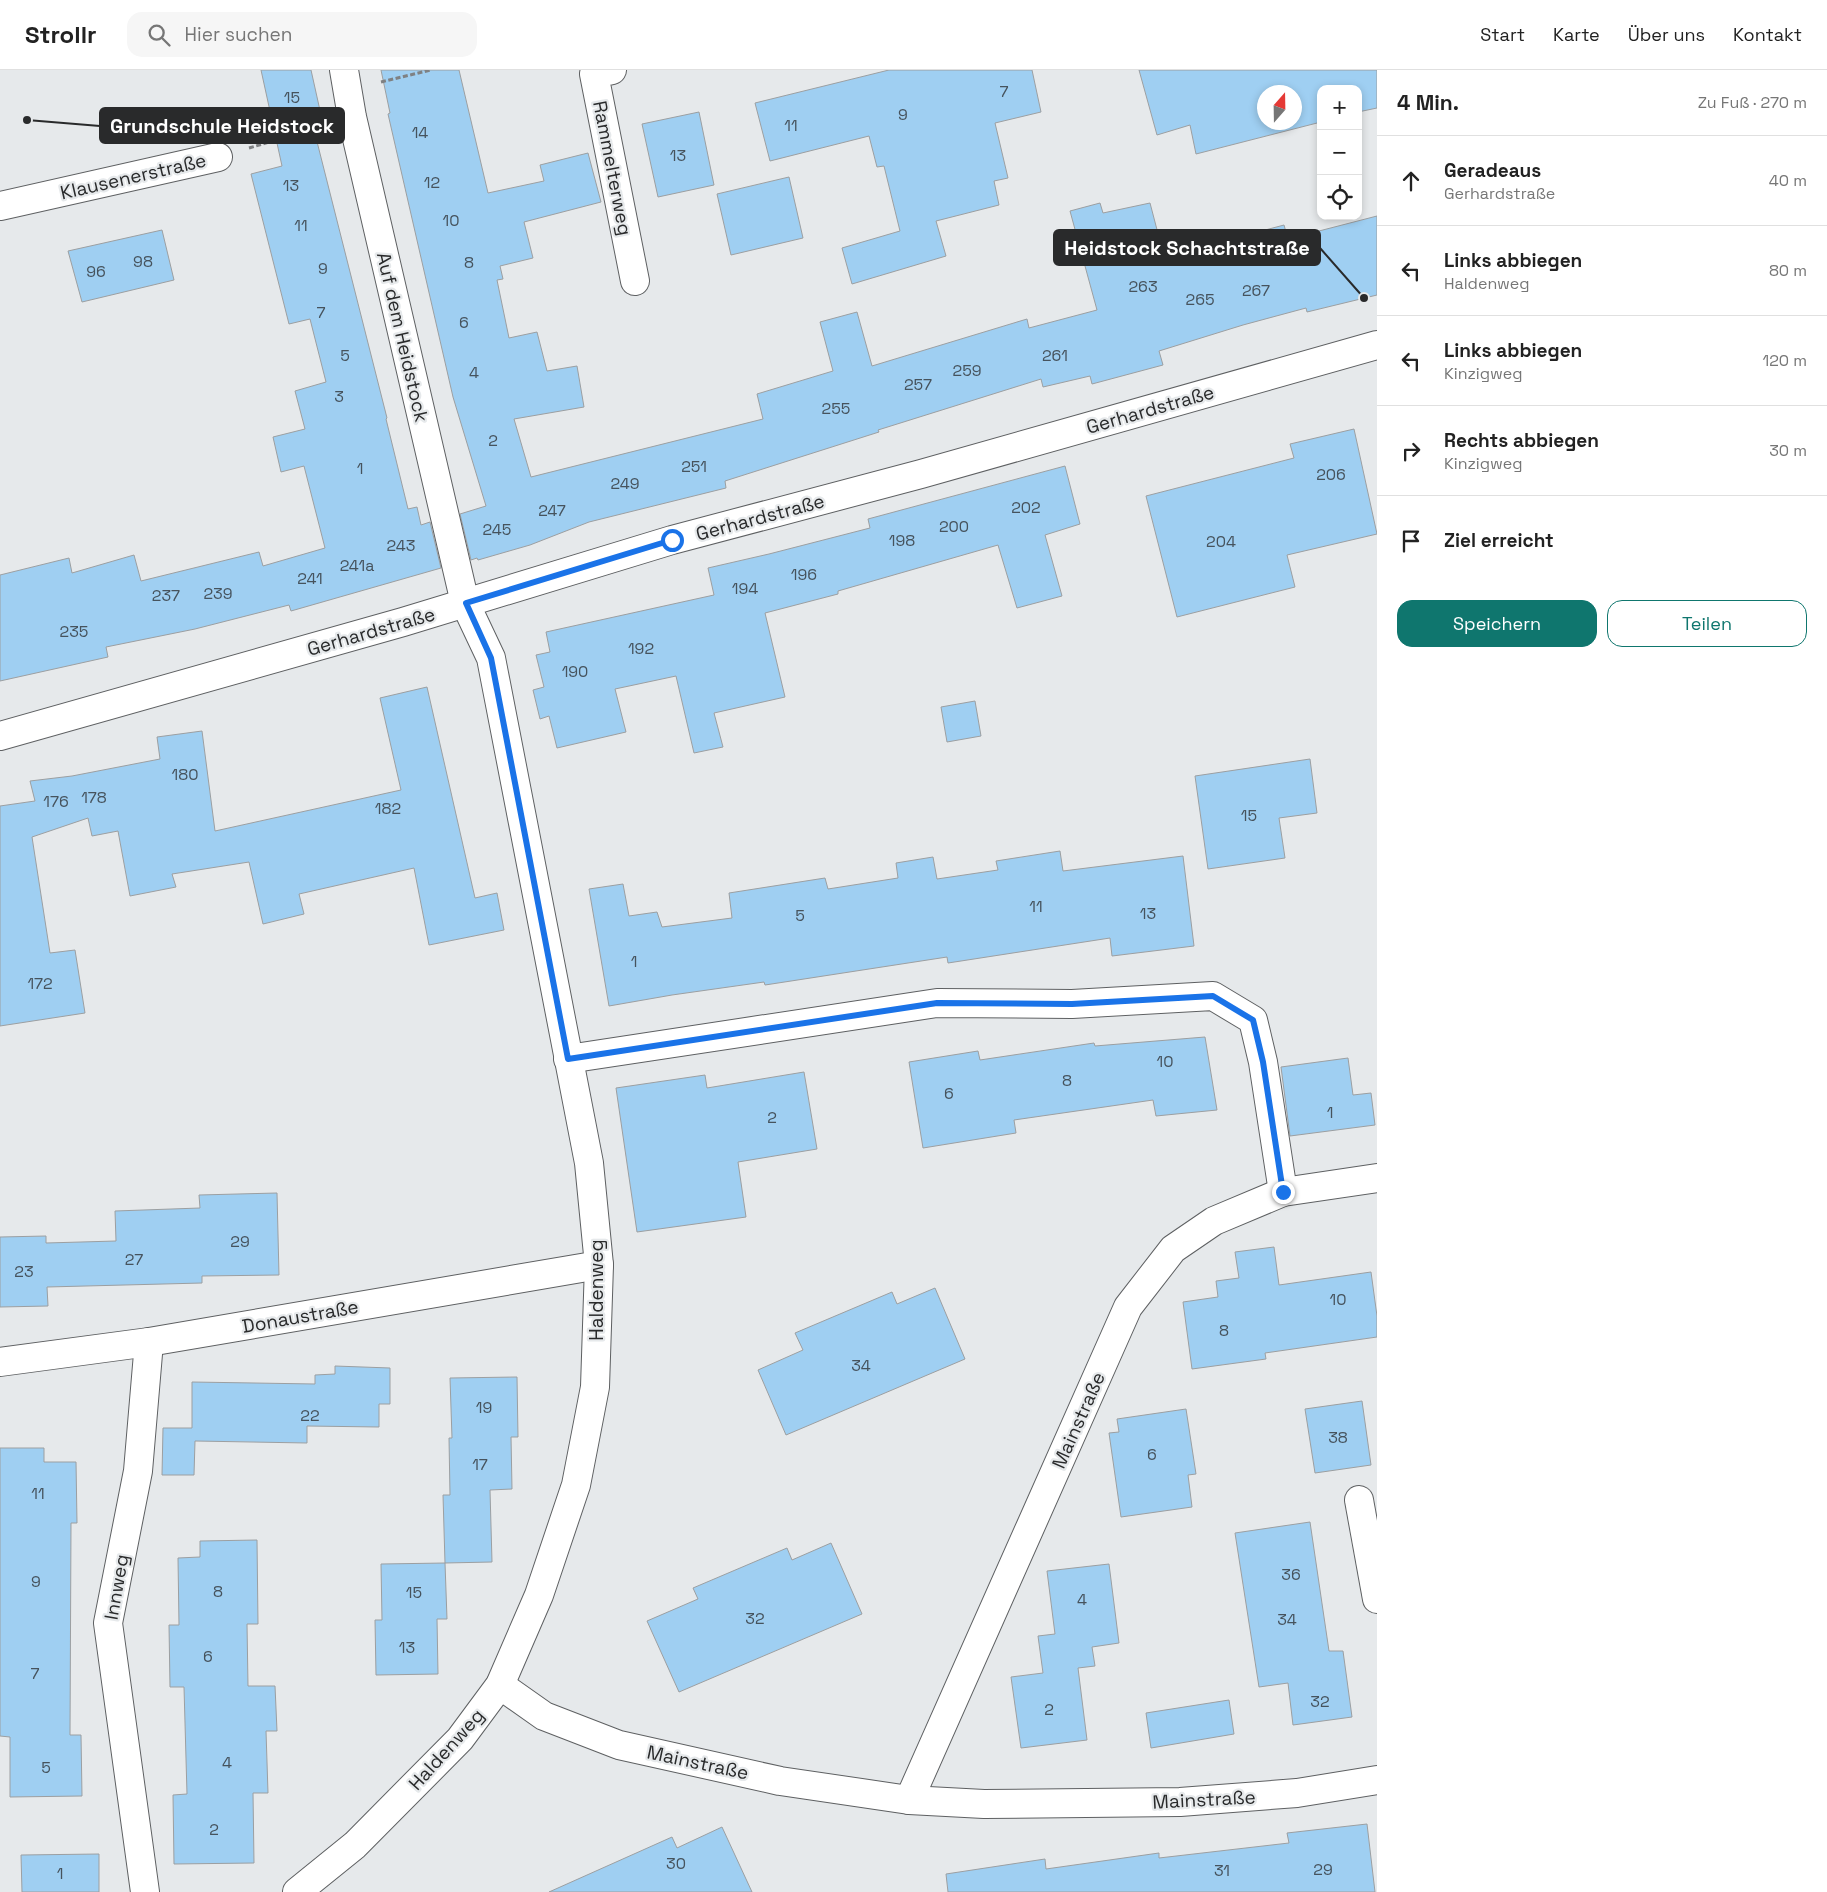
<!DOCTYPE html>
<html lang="de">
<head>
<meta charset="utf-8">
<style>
  :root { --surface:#fff; --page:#f6f6f6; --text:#222; --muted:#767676; --line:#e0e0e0; --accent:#0f766e }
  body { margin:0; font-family:"Space Grotesk",sans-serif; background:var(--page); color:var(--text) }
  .controls { position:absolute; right:15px; top:15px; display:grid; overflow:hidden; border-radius:10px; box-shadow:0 2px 8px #0003 }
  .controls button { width:45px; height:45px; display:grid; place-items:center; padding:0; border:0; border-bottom:1px solid var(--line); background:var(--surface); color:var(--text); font:25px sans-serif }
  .compass { position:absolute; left:1257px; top:15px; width:45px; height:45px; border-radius:50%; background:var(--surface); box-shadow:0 2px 8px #0003; rotate:20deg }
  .stop { position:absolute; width:15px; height:15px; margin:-11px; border:4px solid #1a73e8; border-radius:50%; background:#fff }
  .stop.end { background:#1a73e8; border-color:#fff; box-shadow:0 1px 5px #0008 }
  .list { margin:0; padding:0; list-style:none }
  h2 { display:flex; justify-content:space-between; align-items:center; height:65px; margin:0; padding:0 20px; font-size:21px }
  h2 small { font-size:16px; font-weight:400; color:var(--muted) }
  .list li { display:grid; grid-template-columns:32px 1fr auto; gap:15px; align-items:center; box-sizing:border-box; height:90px; padding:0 20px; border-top:1px solid var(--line) }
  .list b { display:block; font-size:19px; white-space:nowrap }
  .list p { margin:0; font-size:16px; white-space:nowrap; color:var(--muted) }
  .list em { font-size:16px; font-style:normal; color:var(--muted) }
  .actions { display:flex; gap:10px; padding:15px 20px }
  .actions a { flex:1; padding:11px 0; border:1px solid var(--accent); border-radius:15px; text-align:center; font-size:18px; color:var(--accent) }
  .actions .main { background:var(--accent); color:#fff }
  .icon { flex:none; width:28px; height:28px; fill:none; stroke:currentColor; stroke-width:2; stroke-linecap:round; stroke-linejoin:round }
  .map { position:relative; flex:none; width:1377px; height:1822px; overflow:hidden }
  header { display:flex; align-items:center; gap:30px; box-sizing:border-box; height:70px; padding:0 25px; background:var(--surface); border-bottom:1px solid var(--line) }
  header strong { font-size:24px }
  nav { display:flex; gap:28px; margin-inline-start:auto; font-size:18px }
  .search { width:350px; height:45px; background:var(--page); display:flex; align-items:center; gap:12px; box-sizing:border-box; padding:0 18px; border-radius:15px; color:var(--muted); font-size:19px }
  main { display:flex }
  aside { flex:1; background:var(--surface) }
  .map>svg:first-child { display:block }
  .building { fill:#9fcff2; stroke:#9c9fa1; fill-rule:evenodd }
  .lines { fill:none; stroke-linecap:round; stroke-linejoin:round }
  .minor-casing { stroke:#5e6062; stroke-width:30 }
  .tertiary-casing { stroke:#5e6062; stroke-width:30 }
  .path { stroke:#7f8183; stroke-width:3; stroke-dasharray:5 2.5; stroke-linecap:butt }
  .minor { stroke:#fff; stroke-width:28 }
  .tertiary { stroke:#fff; stroke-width:28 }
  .route { stroke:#1a73e8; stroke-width:6 }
  .labels { text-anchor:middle; stroke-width:4.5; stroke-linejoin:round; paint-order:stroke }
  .number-label { font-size:16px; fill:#46535d }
  .street-label { font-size:19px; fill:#292a2b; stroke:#e6e9eb }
  .leader { fill:none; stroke:#292a2b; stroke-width:2 }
  .callout-dot { fill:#292a2b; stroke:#e6e9eb; stroke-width:2 }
  .callout { fill:#292a2b; stroke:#292a2b; stroke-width:2 }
  .callout-label { font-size:20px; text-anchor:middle; font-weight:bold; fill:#fff }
</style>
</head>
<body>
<header>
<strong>Strollr</strong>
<div class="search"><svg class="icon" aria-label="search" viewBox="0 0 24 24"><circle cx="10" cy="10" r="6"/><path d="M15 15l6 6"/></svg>Hier suchen</div>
<nav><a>Start</a><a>Karte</a><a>Über uns</a><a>Kontakt</a></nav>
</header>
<main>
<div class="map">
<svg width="1377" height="1822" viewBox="0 0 1377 1822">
  <rect width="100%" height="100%" fill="#e6e9eb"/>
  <g class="building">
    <polygon points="261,0 311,0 321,45 311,48 387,348 386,349 408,439 417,437 421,455 430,452 441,498 291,541 289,535 195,559 106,577 108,587 0,611 0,505 69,488 72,503 134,485 141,511 259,482 263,496 325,478 304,396 281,402 273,367 305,359 295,321 326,312 310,249 289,254 251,104 282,96"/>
    <polygon points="381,0 459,0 488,123 544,111 540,95 588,83 601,132 524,152 533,188 500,196 503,209 497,210 509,268 537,262 547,301 577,296 584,337 514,349 531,407 763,349 757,324 833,301 820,252 857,242 872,296 1027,249 1029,258 1097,240 1070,141 1100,133 1103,143 1150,133 1166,194 1222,178 1220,172 1284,155 1288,169 1377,146 1377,225 1307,242 1306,238 1243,255 1159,281 1163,295 1092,314 1090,306 1043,317 1041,309 878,360 879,362 725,411 726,418 589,452 530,475 478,490 477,488 471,490 460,444 486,436 453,327 388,44 390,43"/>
    <polygon points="889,0 1032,0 1041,42 995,53 1008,108 994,111 999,135 936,151 946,186 852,214 842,178 900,161 884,96 877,97 869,66 770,91 755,33"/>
    <path d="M1139 0H1377V38L1358 42V19H1321V52L1196 84 1190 55 1157 65ZM1264 22H1294V52H1264Z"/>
    <polygon points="699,42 714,115 658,127 642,54"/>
    <polygon points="789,107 803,168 731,185 717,124"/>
    <polygon points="162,160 174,210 82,232 68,181"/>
    <polygon points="1354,359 1377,464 1287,485 1295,517 1177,547 1146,426 1294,388 1290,374"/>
    <polygon points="1065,396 1080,454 1045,465 1062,526 1017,538 998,475 838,521 838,524 765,543 785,627 714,643 723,677 694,683 676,606 615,619 626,662 557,678 549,646 540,649 533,620 544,617 536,585 550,582 546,562 714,525 708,498 769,484 870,458 868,449"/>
    <polygon points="427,617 475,828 497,823 504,860 429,875 414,798 299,824 304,844 263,854 249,792 172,804 176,817 130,826 118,761 92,766 88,748 32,767 50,883 75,880 85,943 0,956 0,736 35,731 30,711 72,706 160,689 157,667 202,661 215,761 401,720 380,628"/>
    <polygon points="975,631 981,666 947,672 941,637"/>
    <polygon points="1310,689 1317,743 1279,748 1285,788 1208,799 1195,706"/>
    <polygon points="1060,781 1063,801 1183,786 1194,876 1112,886 1110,868 948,893 947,887 765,915 764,912 672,925 609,936 589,819 623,814 629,846 657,842 662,857 732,848 729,823 825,808 828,819 898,808 896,793 933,787 937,809 998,800 996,791"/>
    <polygon points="1205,967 1217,1040 1156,1046 1153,1030 1014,1050 1016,1063 923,1078 909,992 978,981 980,990 1094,973 1095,976"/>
    <polygon points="1348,988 1353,1025 1371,1023 1375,1055 1290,1066 1281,997"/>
    <polygon points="804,1002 817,1079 738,1092 746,1147 637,1162 616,1018 705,1005 707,1018"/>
    <polygon points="277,1123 279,1205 202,1206 202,1213 47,1217 48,1236 0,1237 0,1167 46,1166 46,1173 116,1171 115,1141 200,1138 199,1125"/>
    <polygon points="1274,1177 1279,1215 1371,1202 1377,1246 1377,1267 1265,1283 1266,1289 1192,1299 1183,1232 1218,1227 1216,1211 1239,1208 1235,1182"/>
    <polygon points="935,1218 965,1289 786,1365 758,1300 803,1280 795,1263 892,1222 897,1234"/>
    <polygon points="335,1296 390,1298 390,1334 379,1334 379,1357 307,1356 307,1373 195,1371 194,1405 162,1405 163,1358 192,1358 192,1312 315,1314 315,1305 335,1304"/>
    <polygon points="517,1307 518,1367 511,1367 512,1419 490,1420 492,1492 445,1493 447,1549 437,1549 438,1604 376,1605 375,1550 382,1550 381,1494 445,1493 443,1425 450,1425 449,1368 452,1368 450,1308"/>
    <polygon points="1362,1331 1371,1395 1315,1403 1305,1339"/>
    <polygon points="1186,1339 1196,1404 1188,1405 1192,1437 1121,1447 1109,1363 1119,1362 1117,1349"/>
    <polygon points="0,1378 44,1378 44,1392 76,1392 77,1453 71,1453 70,1665 81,1665 82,1726 10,1727 10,1667 0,1666"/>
    <polygon points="1310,1452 1329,1581 1343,1581 1352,1647 1293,1655 1288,1613 1259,1617 1235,1463"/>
    <polygon points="257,1470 258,1554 247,1554 248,1616 275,1616 277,1661 266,1661 268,1723 253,1723 254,1793 174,1794 173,1725 187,1724 184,1617 170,1617 169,1555 179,1555 178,1488 200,1487 200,1471"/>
    <polygon points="831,1473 862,1544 679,1622 647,1551 698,1529 693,1518 787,1478 792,1490"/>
    <polygon points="1109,1494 1119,1573 1092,1577 1095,1596 1078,1598 1087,1670 1021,1678 1011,1607 1043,1603 1038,1566 1055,1564 1047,1501"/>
    <polygon points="1229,1630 1234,1664 1151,1678 1146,1643"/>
    <polygon points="1367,1754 1375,1822 948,1822 946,1804 1045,1789 1046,1799 1159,1783 1159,1788 1289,1773 1287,1763"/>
    <polygon points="722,1757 752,1822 549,1822 672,1767 677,1778"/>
    <polygon points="99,1784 99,1822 22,1822 21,1785"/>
  </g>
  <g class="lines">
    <defs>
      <g id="minor">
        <polyline points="612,0 594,4 635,211"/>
        <polyline points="0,136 218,87"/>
        <polyline points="568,989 937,933 1072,934 1213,926 1253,950 1263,992 1283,1122"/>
        <polyline points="0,1292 149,1272 599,1195"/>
        <polyline points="1359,1430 1377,1529"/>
        <polyline points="500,1615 544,1646 619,1675 780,1711 909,1730 984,1734 1180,1732 1297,1723 1377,1710"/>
        <polyline points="909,1730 1128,1237 1173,1179 1214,1151 1283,1122 1377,1108"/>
        <polyline points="145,1822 108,1553 138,1401 149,1272"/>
        <polyline points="297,1822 355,1775 460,1669 500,1615 539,1525 576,1415 595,1317 599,1195 589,1093 491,588 465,533 352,47 344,0"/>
      </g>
      <polyline id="tertiary" points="0,666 403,552 672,470 921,404 1377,275"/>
    </defs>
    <use href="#minor" class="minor-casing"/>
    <use href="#tertiary" class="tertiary-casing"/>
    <g class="path">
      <polyline points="381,12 431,0"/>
      <polyline points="249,78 320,57"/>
    </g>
    <use href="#minor" class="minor"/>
    <use href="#tertiary" class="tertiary"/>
  </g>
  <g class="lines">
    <polyline class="route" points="672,470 466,533 491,588 568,989 937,933 1072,934 1213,926 1253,950 1263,992 1283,1122"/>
  </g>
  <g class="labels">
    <g class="number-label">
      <text x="1004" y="27">7</text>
      <text x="292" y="33">15</text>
      <text x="903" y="50">9</text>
      <text x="791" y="61">11</text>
      <text x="420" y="68">14</text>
      <text x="678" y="91">13</text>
      <text x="432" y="118">12</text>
      <text x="291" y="121">13</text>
      <text x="451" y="156">10</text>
      <text x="301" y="161">11</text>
      <text x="143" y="197">98</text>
      <text x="469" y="198">8</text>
      <text x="323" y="204">9</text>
      <text x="96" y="207">96</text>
      <text x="1143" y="222">263</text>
      <text x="1256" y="226">267</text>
      <text x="1200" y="235">265</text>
      <text x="321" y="248">7</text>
      <text x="464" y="258">6</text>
      <text x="345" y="291">5</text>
      <text x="1055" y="291">261</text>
      <text x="967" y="306">259</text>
      <text x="474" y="308">4</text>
      <text x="918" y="320">257</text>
      <text x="339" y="332">3</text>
      <text x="836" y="344">255</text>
      <text x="493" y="376">2</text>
      <text x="694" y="402">251</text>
      <text x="360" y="404">1</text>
      <text x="1331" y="410">206</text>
      <text x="625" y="419">249</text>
      <text x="1026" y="443">202</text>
      <text x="552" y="446">247</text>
      <text x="954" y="462">200</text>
      <text x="497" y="465">245</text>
      <text x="902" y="476">198</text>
      <text x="1221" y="477">204</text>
      <text x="401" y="481">243</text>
      <text x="357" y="501">241a</text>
      <text x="804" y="510">196</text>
      <text x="310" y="514">241</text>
      <text x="745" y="524">194</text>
      <text x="218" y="529">239</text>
      <text x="166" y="531">237</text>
      <text x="74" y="567">235</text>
      <text x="641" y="584">192</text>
      <text x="575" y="607">190</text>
      <text x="185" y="710">180</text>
      <text x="94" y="733">178</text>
      <text x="56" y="737">176</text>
      <text x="388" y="744">182</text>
      <text x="1249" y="751">15</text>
      <text x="1036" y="842">11</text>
      <text x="1148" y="849">13</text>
      <text x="800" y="851">5</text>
      <text x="634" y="897">1</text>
      <text x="40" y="919">172</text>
      <text x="1165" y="997">10</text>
      <text x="1067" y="1016">8</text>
      <text x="949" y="1029">6</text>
      <text x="1330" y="1048">1</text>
      <text x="772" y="1053">2</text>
      <text x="240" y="1177">29</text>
      <text x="134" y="1195">27</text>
      <text x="24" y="1207">23</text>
      <text x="1338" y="1235">10</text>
      <text x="1224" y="1266">8</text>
      <text x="861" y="1301">34</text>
      <text x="484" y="1343">19</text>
      <text x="310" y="1351">22</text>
      <text x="1338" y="1373">38</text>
      <text x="1152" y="1390">6</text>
      <text x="480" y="1400">17</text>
      <text x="38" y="1429">11</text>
      <text x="1291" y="1510">36</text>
      <text x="36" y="1517">9</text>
      <text x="218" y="1527">8</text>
      <text x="414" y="1528">15</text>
      <text x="1082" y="1535">4</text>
      <text x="755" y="1554">32</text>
      <text x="1287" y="1555">34</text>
      <text x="407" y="1583">13</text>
      <text x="208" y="1592">6</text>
      <text x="35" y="1609">7</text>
      <text x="1320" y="1637">32</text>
      <text x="1049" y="1645">2</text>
      <text x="227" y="1698">4</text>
      <text x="46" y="1703">5</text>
      <text x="214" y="1765">2</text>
      <text x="676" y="1799">30</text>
      <text x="1323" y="1805">29</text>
      <text x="1222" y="1806">31</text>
      <text x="60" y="1809">1</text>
    </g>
    <g class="street-label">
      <text transform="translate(613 98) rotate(79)" y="7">Rammelterweg</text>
      <text transform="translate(133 106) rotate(-13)" y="7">Klausenerstraße</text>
      <text transform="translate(403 267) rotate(77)" y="7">Auf dem Heidstock</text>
      <text transform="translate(1150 339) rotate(-16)" y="7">Gerhardstraße</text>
      <text transform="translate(760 447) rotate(-15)" y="7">Gerhardstraße</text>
      <text transform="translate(371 561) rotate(-16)" y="7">Gerhardstraße</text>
      <text transform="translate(596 1220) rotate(-90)" y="7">Haldenweg</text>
      <text transform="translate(300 1246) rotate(-10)" y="7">Donaustraße</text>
      <text transform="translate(1078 1350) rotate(-66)" y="7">Mainstraße</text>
      <text transform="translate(116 1517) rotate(-80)" y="7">Innweg</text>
      <text transform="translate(446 1679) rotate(-48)" y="7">Haldenweg</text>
      <text transform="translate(698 1692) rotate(12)" y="7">Mainstraße</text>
      <text transform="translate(1204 1729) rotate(-3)" y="7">Mainstraße</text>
    </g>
  </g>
  <path class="leader" d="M27 50L100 56M1364 228L1320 178"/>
  <g class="callout-dot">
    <circle cx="27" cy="50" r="5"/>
    <circle cx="1364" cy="228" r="5"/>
  </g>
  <g class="callout">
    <rect x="100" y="38" width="244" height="35" rx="5"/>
    <rect x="1054" y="160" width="266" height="35" rx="5"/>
  </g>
  <g class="callout-label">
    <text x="222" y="63">Grundschule Heidstock</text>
    <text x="1187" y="185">Heidstock Schachtstraße</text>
  </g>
</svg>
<div class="controls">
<button>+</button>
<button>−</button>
<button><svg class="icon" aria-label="locate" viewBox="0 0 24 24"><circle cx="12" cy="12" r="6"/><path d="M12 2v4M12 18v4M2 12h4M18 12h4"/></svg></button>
</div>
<svg class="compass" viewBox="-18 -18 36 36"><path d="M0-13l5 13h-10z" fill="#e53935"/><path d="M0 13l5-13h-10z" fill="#767676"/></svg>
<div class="stop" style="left:672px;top:470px"></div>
<div class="stop end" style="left:1283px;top:1122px"></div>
</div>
<aside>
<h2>4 Min.<small>Zu Fuß · 270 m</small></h2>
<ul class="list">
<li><svg class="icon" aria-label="ahead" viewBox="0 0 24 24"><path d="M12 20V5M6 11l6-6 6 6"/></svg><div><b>Geradeaus</b><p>Gerhardstraße</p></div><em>40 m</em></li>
<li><svg class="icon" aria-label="left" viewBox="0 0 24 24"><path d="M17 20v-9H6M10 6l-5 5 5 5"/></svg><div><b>Links abbiegen</b><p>Haldenweg</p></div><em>80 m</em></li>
<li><svg class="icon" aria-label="left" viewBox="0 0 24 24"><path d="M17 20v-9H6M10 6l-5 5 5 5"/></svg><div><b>Links abbiegen</b><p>Kinzigweg</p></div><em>120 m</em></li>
<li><svg class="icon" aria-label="right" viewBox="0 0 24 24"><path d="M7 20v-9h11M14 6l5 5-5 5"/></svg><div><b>Rechts abbiegen</b><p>Kinzigweg</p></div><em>30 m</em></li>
<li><svg class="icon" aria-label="arrive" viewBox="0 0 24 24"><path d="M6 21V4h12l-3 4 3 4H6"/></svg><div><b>Ziel erreicht</b></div></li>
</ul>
<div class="actions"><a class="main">Speichern</a><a>Teilen</a></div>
</aside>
</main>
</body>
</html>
